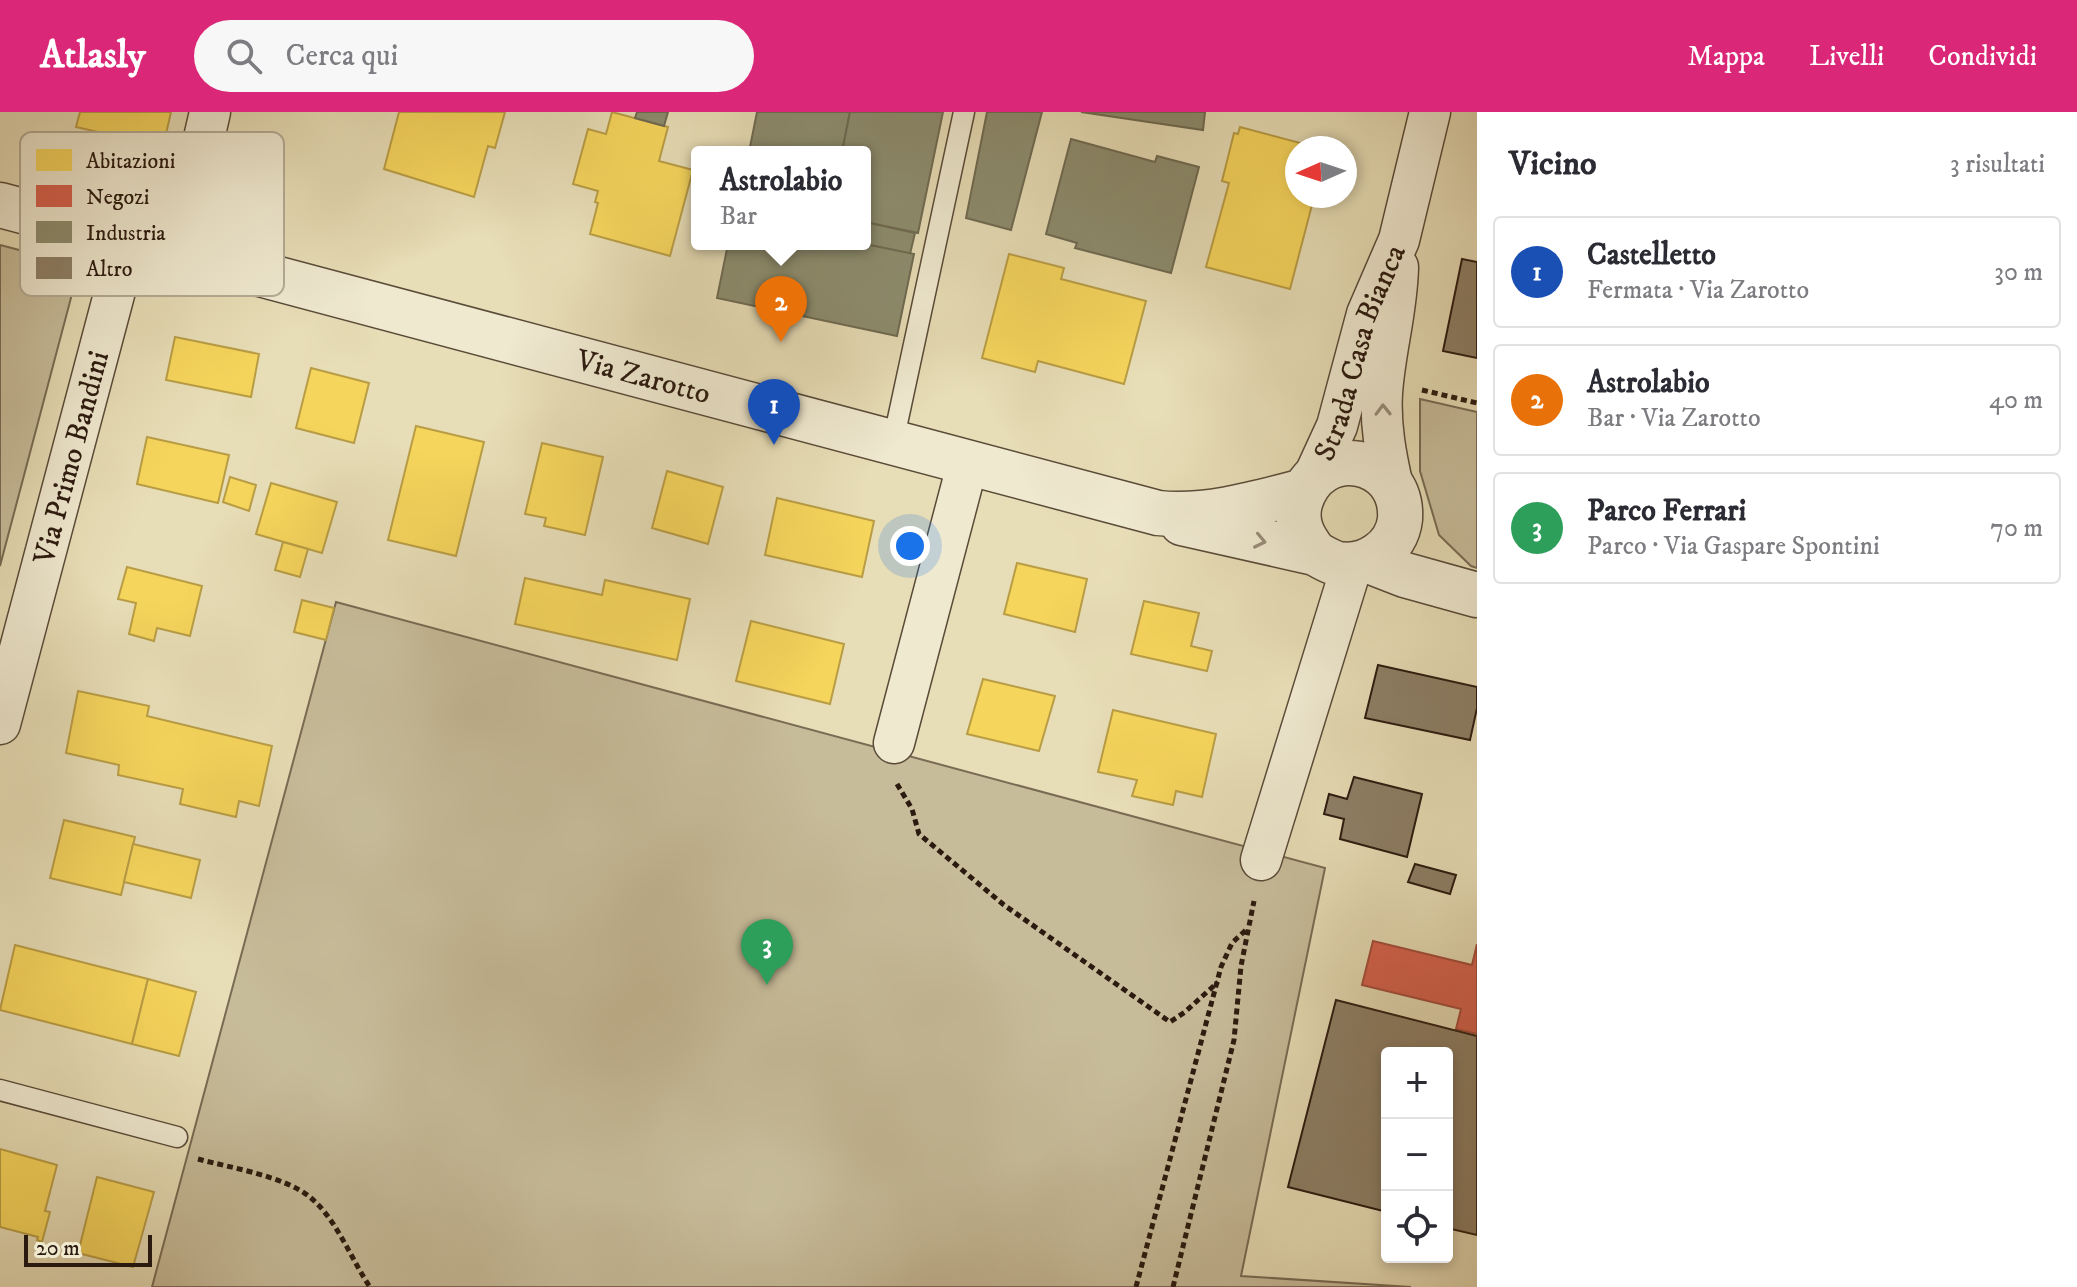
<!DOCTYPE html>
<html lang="it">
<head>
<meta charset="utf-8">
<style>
  :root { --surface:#fff; --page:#f7f7f7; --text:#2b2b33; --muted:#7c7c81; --line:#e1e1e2; --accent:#db2777 }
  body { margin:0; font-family:"IM FELL DW Pica",serif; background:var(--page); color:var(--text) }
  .controls { position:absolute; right:24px; bottom:24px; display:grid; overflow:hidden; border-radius:8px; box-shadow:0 4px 12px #0003 }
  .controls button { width:72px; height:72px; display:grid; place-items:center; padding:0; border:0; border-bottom:2px solid var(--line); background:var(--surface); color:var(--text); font:40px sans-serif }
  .compass { position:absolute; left:1285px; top:24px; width:72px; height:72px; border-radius:50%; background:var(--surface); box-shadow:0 4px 12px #0003; rotate:267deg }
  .scale { position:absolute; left:24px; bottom:20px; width:128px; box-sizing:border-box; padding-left:8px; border:4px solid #2b1a0f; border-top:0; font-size:22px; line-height:28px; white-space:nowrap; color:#2b1a0f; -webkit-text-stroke:6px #efe9d0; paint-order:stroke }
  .you { position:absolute; left:910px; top:434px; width:28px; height:28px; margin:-20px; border:6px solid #fff; border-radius:50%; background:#1a73e8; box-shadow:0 0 0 12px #1a73e833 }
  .badge { display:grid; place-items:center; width:52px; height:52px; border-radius:50%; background:var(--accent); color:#fff; font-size:26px; font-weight:700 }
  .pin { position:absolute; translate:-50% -66px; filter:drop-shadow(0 2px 4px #0008) }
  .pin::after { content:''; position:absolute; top:42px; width:28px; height:24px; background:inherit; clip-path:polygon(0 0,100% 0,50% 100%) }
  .popup { position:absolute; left:691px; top:34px; width:180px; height:104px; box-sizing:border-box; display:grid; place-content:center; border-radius:8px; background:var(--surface); filter:drop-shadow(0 2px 6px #0005); font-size:26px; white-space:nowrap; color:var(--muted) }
  .popup b { font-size:30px; color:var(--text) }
  .popup::after { content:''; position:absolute; left:50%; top:100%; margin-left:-16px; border:16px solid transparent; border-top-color:var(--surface) }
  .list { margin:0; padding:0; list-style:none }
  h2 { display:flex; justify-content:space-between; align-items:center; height:104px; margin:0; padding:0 32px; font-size:34px }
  h2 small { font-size:26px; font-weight:400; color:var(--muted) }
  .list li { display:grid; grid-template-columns:52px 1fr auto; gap:24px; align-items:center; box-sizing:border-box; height:112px; margin:0 16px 16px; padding:0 16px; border:2px solid var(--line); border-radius:8px }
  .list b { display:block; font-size:30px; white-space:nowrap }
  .list p { margin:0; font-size:26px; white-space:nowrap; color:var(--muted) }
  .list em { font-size:26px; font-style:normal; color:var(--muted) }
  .icon { flex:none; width:44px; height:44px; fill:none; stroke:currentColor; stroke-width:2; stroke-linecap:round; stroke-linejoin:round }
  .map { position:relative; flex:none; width:1477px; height:1175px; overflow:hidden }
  header { display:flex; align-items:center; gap:48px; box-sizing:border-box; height:112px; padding:0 40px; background:var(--accent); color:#fff }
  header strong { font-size:38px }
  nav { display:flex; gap:44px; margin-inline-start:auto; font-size:28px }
  .search { width:560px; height:72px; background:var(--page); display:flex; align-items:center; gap:20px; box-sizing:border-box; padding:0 28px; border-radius:44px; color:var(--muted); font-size:30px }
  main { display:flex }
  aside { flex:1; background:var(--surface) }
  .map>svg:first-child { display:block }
  .green { fill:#c7bc9a; stroke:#796b54; stroke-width:2 }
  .homes { fill:#f6d55c; stroke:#b99d45; stroke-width:2 }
  .shops { fill:#d6604d; stroke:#a34b3a; stroke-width:2 }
  .industry { fill:#8c8c6e; stroke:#6f6a52; stroke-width:2 }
  .building { fill:#8d7f66; stroke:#2b1a0f; stroke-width:2 }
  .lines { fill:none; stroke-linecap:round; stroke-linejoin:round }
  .service-casing { stroke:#5a4b39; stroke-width:23 }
  .minor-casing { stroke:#5a4b39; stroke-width:43 }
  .tertiary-casing { stroke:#5a4b39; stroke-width:47 }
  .path { stroke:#2b1a0f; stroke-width:5; stroke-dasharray:6 4; stroke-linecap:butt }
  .service { stroke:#efe9d0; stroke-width:20 }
  .minor { stroke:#efe9d0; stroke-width:40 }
  .tertiary { stroke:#efe9d0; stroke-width:44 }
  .oneway { stroke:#978c79 }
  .labels { text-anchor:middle; stroke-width:8; stroke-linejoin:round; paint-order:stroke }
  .street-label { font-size:30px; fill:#2b1a0f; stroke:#efe9d0 }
  .key { fill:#efe9d0; stroke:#b4ab96; stroke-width:2 }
  .key-label { font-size:22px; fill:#2b1a0f }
</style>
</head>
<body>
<header>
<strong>Atlasly</strong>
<div class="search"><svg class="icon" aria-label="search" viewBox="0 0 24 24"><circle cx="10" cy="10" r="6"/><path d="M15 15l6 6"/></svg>Cerca qui</div>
<nav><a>Mappa</a><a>Livelli</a><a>Condividi</a></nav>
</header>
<main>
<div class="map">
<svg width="1477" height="1175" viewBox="0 0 1477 1175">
  <rect width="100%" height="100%" fill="#e7ddb6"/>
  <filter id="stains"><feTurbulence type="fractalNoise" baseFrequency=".0025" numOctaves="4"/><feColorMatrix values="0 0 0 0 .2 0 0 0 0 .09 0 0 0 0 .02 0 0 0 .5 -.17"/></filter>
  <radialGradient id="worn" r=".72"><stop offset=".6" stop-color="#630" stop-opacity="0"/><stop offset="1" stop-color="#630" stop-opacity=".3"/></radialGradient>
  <g class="green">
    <polygon points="0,133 50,146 72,182 0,454"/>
    <polygon points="1420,287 1477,300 1477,456 1471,454 1439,423 1420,359"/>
    <polygon points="336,490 1325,756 1241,1164 1411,1175 152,1175"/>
  </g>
  <g class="homes">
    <polygon points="80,0 171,0 163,35 76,15"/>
    <polygon points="399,0 505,0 495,36 488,34 474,85 384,57"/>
    <polygon points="612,0 668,15 659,49 693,58 670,144 590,122 598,91 595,90 598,79 573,72 588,17 606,22"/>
    <polygon points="1240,15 1319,36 1297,36 1297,84 1323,84 1320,95 1312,93 1290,177 1206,155 1229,71 1222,69 1234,21 1238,22"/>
    <polygon points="1009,142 1064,156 1061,167 1146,189 1124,272 1038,249 1035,260 982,246"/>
    <polygon points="175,225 259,242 251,285 166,268"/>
    <polygon points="311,256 369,271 354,331 296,316"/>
    <polygon points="416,314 484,330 456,444 388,428"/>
    <polygon points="147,325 229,343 218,391 137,372"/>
    <polygon points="542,331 603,345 585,423 544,414 546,406 525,402"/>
    <polygon points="667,359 723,375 708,432 652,416"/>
    <polygon points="230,365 256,373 249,399 223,390"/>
    <polygon points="271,371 337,390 322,441 256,422"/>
    <polygon points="777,386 874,409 862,465 765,443"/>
    <polygon points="283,430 308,437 300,465 275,458"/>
    <polygon points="1017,451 1087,467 1075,520 1004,502"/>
    <polygon points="127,455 202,474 190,524 157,516 154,529 129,522 136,491 118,487"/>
    <polygon points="525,466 602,483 605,468 690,487 677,548 515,512"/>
    <polygon points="302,488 334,496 326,528 294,520"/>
    <polygon points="1144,489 1199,501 1191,534 1212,539 1207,559 1131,542"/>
    <polygon points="751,509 844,532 830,592 736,569"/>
    <polygon points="983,567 1055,584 1039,639 967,622"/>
    <polygon points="78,579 149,594 147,604 272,634 259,694 239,689 236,705 180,692 183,677 118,663 119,653 66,641"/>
    <polygon points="1113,598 1216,622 1202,685 1176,679 1173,693 1132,684 1137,668 1098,660"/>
    <polygon points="64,708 135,725 121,783 50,766"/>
    <polygon points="133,732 200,748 191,786 124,770"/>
    <polygon points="15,833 148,867 132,932 0,898"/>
    <polygon points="148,867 196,880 179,944 132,932"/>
    <polygon points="0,1037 57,1053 45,1099 50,1100 42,1130 37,1128 38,1125 0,1115"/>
    <polygon points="97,1065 154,1080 133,1155 78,1141"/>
  </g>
  <polygon class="shops" points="1373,829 1472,853 1477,832 1477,922 1456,917 1461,897 1362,873"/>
  <g class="industry">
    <polygon points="637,0 668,0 664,14 635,6"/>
    <polygon points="757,0 850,0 842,40 749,40"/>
    <polygon points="850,0 943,0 918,121 865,110 865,40 842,40"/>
    <polygon points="987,0 1042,0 1011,118 966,106"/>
    <polygon points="1081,0 1205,0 1203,18"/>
    <polygon points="1071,27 1155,50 1157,44 1199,55 1171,161 1075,136 1077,131 1046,122"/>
    <polygon points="865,110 915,121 910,142 865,132"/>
    <polygon points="728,132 865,132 914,142 897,224 717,186"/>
  </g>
  <g class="building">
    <polygon points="1462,147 1477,150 1477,246 1443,239"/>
    <polygon points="1378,553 1477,575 1477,596 1470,628 1365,606"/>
    <polygon points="1354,665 1422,682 1407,745 1340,727 1344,707 1324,702 1329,682 1347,687"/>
    <polygon points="1415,752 1456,763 1450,782 1408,770"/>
    <polygon points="1336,888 1477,924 1477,1123 1447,1116 1447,941 1387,941 1387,1100 1288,1075"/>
  </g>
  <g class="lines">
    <defs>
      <g id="service">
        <polyline points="893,330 964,0"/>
        <polyline points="0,978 177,1025"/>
      </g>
      <g id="minor">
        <polyline points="178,139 210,0"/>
        <path id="s1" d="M1314 364 1337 314 1367 202 1399 128 1430 0"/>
        <path d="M1393 375C1386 344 1380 313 1382 281 1385 237 1397 200 1398 155"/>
        <path id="s2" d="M0 612 129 126"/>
        <polyline points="894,631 968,350"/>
        <polyline points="1261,748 1352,453"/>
      </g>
      <g id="tertiary">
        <path id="s3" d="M0 93 1158 401C1206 406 1258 391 1304 379"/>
        <path d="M1182 411 1315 441C1322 445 1330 450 1338 452 1366 457 1397 437 1400 407 1404 344 1318 328 1300 391 1295 411 1303 426 1315 441"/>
        <polyline points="1369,449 1405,463 1477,483"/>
      </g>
    </defs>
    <use href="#service" class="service-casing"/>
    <use href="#minor" class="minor-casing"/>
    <use href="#tertiary" class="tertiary-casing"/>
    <g class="path">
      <polyline points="1422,278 1477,291"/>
      <polyline points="897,672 912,697 919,722 1004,793 1170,910 1185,900 1218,870"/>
      <path d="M198 1047C231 1056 285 1064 311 1086 337 1108 351 1147 370 1175"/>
      <polyline points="1136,1175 1221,855 1232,831 1248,816"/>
      <polyline points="1173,1175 1234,928 1241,854 1254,789"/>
    </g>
    <use href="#service" class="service"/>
    <use href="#minor" class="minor"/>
    <use href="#tertiary" class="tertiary"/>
  </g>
  <defs><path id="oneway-chevron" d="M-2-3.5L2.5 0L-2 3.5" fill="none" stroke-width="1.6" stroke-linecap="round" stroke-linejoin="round" transform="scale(2)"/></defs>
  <g class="oneway">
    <use href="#oneway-chevron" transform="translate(1383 298) rotate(-91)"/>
    <use href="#oneway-chevron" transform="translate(1260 429) rotate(12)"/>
  </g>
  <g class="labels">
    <g class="street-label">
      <text dy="10" stroke="none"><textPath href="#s1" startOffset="132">Strada Casa Bianca</textPath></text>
      <text dy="10" stroke="none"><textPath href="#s3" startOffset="666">Via Zarotto</textPath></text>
      <text dy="10" stroke="none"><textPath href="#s2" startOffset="276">Via Primo Bandini</textPath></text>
    </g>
  </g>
  <rect x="20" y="20" width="264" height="164" rx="12" class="key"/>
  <rect x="36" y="37" width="36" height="22" fill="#f6d55c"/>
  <rect x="36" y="73" width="36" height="22" fill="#d6604d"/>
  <rect x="36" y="109" width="36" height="22" fill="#8c8c6e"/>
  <rect x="36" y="145" width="36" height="22" fill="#8d7f66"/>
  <g class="key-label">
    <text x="86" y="56">Abitazioni</text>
    <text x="86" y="92">Negozi</text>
    <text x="86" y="128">Industria</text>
    <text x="86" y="164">Altro</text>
  </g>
  <rect width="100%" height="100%" filter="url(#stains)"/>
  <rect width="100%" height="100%" fill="url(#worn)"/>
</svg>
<div class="controls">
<button>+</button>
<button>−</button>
<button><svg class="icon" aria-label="locate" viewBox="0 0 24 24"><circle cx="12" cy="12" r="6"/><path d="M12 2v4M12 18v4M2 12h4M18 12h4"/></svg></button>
</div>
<svg class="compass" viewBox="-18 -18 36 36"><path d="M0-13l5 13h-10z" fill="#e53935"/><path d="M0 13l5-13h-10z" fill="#7c7c81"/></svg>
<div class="scale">20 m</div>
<div class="you"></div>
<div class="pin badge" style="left:774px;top:333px;background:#1a4fb4">1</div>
<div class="pin badge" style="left:781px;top:230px;background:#e8710a">2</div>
<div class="popup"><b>Astrolabio</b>Bar</div>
<div class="pin badge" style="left:767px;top:873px;background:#2e9e5b">3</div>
</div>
<aside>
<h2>Vicino<small>3 risultati</small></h2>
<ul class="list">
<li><span class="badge" style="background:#1a4fb4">1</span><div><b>Castelletto</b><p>Fermata · Via Zarotto</p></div><em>30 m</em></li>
<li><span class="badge" style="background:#e8710a">2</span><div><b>Astrolabio</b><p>Bar · Via Zarotto</p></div><em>40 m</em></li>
<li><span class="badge" style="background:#2e9e5b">3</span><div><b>Parco Ferrari</b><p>Parco · Via Gaspare Spontini</p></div><em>70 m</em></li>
</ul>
</aside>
</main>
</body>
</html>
